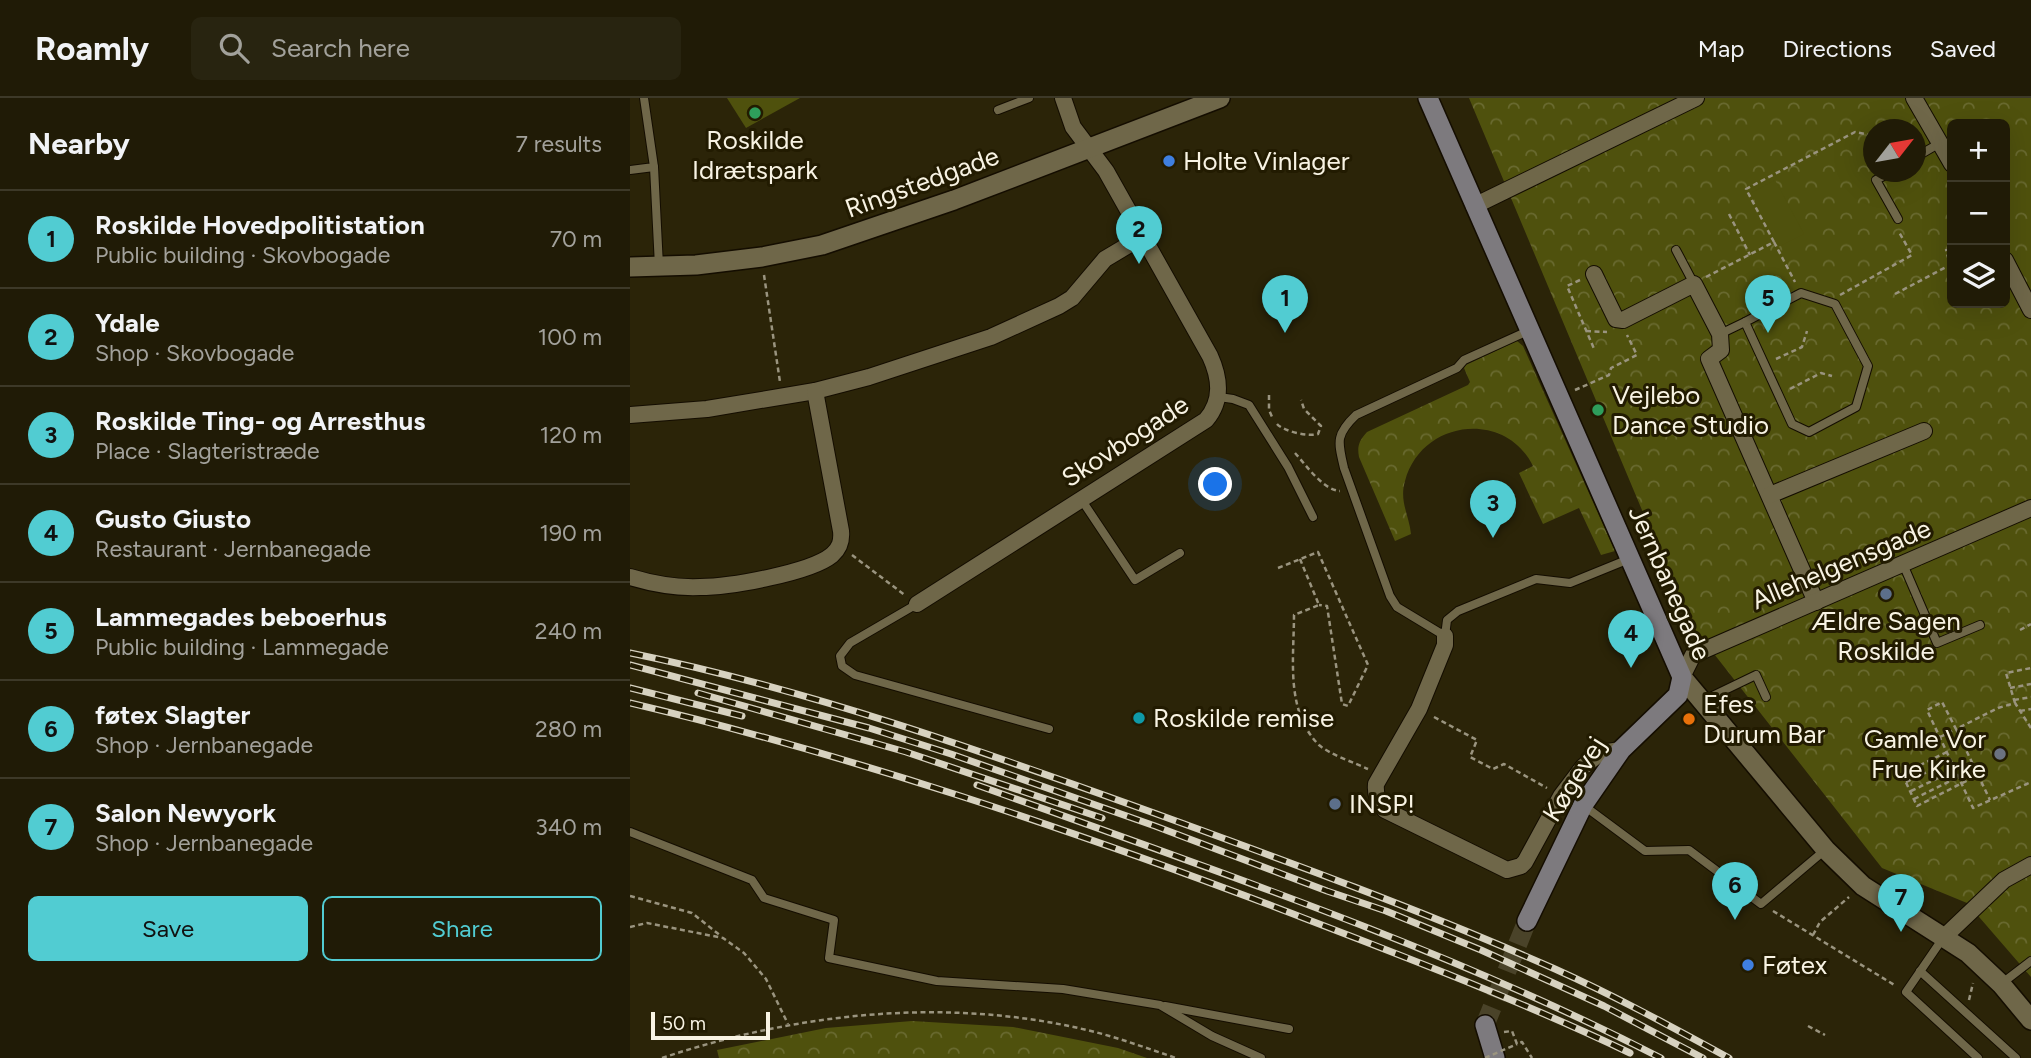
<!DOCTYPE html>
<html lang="en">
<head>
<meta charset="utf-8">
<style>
  :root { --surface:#201b06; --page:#282410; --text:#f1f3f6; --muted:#a2a19b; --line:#3d3928; --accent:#51ccd2 }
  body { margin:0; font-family:Figtree,sans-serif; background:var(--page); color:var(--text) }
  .controls { position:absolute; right:21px; top:21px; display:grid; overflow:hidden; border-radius:10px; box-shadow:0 7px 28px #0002 }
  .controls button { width:63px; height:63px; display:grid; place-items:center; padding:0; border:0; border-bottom:2px solid var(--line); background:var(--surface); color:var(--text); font:35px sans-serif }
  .compass { position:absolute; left:1233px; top:21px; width:63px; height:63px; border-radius:50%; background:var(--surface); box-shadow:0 7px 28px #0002; rotate:59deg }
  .scale { position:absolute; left:21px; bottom:18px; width:119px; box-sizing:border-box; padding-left:7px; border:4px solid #f8f3e3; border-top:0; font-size:19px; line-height:24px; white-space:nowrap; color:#f8f3e3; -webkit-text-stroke:5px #221b01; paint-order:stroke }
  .you { position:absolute; left:586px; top:387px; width:24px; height:24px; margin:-18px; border:5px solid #fff; border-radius:50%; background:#1a73e8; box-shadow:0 0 0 10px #1a73e833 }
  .badge { display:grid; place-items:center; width:46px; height:46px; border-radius:50%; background:var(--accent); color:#111; font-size:23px; font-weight:700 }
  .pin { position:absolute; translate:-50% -58px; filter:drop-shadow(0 2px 4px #0008) }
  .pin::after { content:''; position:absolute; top:37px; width:24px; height:21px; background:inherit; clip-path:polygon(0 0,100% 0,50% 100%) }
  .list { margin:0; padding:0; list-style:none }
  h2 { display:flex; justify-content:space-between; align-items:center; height:91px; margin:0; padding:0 28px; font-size:30px }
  h2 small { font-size:23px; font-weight:400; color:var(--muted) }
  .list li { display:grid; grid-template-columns:46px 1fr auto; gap:21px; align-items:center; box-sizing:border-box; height:98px; padding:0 28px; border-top:2px solid var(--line) }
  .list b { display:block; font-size:26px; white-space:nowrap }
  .list p { margin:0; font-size:23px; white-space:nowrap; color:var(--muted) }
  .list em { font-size:23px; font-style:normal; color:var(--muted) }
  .actions { display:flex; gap:14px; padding:21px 28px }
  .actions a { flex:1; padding:16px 0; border:2px solid var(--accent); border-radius:10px; text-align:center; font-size:24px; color:var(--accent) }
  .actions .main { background:var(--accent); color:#111 }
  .icon { flex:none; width:38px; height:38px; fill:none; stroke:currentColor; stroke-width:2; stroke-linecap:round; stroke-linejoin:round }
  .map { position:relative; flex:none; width:1401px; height:960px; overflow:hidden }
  header { display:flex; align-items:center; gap:42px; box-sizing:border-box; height:98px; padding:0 35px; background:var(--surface); border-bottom:2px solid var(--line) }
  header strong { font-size:33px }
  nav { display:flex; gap:38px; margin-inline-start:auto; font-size:24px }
  .search { width:490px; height:63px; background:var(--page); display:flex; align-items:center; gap:18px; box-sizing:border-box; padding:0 24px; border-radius:10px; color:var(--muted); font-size:26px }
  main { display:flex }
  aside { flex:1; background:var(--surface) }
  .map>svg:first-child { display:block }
  .park { fill:url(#park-crowns); fill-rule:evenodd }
  .garden { fill:#4f510d }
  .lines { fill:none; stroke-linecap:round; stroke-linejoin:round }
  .secondary-tunnel { stroke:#4a4329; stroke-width:19; stroke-dasharray:19 10; stroke-linecap:butt }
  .service-casing { stroke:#140d00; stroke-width:10 }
  .minor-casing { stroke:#140d00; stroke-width:18 }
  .tertiary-casing { stroke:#140d00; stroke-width:22 }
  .secondary-casing { stroke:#140d00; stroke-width:22 }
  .path { stroke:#9a947f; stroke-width:2.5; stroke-dasharray:5 3.5; stroke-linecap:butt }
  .service { stroke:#6f6749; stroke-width:8 }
  .minor { stroke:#6f6749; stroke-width:16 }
  .tertiary { stroke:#6f6749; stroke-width:19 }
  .secondary { stroke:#7d7a7e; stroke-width:19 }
  .rail-casing { stroke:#d7d2c0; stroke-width:7 }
  .rail { stroke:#221b01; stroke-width:4.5; stroke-dasharray:13; stroke-linecap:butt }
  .path-bridge { stroke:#9a947f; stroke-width:2.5; stroke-dasharray:5 3.5; stroke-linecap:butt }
  .leisure-dot { fill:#2e9e5b; stroke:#221b01; stroke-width:2.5 }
  .shop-dot { fill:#3f7fe0; stroke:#221b01; stroke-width:2.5 }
  .service-dot { fill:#5c6f8a; stroke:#221b01; stroke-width:2.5 }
  .culture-dot { fill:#0f9aa8; stroke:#221b01; stroke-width:2.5 }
  .food-dot { fill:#e8710a; stroke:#221b01; stroke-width:2.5 }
  .worship-dot { fill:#6b7280; stroke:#221b01; stroke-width:2.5 }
  .labels { text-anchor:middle; stroke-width:6; stroke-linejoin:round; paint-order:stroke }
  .poi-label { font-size:26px; fill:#f8f3e3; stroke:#221b01; text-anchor:start }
  .street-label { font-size:26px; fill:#f8f3e3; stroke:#221b01 }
</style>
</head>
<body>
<header>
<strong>Roamly</strong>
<div class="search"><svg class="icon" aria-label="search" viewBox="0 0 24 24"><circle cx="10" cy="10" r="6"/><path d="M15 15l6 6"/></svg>Search here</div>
<nav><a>Map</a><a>Directions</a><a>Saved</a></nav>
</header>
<main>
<aside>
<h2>Nearby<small>7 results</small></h2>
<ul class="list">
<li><span class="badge">1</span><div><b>Roskilde Hovedpolitistation</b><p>Public building · Skovbogade</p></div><em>70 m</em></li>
<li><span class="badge">2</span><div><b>Ydale</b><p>Shop · Skovbogade</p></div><em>100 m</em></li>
<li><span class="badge">3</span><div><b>Roskilde Ting- og Arresthus</b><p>Place · Slagteristræde</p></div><em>120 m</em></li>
<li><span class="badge">4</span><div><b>Gusto Giusto</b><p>Restaurant · Jernbanegade</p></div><em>190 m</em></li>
<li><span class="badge">5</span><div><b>Lammegades beboerhus</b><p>Public building · Lammegade</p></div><em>240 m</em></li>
<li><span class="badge">6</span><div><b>føtex Slagter</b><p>Shop · Jernbanegade</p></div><em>280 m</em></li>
<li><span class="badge">7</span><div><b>Salon Newyork</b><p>Shop · Jernbanegade</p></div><em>340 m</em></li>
</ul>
<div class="actions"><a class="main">Save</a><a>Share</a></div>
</aside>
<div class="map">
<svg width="1401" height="960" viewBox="0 0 1401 960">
  <defs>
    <pattern id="park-crowns" width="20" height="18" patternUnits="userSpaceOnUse" patternTransform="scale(1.75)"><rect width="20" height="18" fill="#4f510d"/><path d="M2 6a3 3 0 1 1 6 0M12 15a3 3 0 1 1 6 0" fill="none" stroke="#696a30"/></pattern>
  </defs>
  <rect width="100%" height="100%" fill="#2b2408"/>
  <g class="park">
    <path d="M839 0H1401V879L1337 805 1252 770 1059 524ZM1322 26H1375V205H1322ZM1244 32H1286V74H1244Z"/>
    <path d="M887 243 893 248 985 453 971 457 949 410 913 426 889 375 903 368C875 311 791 322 775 383 769 403 779 417 781 436L765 443 729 359C727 348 729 343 737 334L838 287 840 284 834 270 836 267Z"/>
    <polygon points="282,923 383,929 488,950 517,960 89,960 87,952 196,930"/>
  </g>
  <g class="garden">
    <polygon points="97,0 170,0 116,30"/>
    <polygon points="1145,82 1174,136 1148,149 1121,95"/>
  </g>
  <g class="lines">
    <polyline class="secondary-tunnel" points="855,927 897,823"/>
    <defs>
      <g id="service">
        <polyline points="368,12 399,0"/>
        <polyline points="1286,59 1310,45"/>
        <polyline points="24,69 29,168"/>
        <polyline points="0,72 24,69 14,0"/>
        <polyline points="1261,74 1246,82 1268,121"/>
        <polyline points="1046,152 1064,186"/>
        <polygon points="1171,195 1205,206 1238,268 1226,309 1179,334 1162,326 1115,224"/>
        <path d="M900 232 834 262 827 270 726 317C705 337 708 344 714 370L760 498 767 509 815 538 817 522 828 513 906 481 940 485 999 461"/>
        <polyline points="1090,236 1115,224"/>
        <polyline points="589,299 603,301 619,307 658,369 683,419"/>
        <polyline points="451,401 505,482 550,455"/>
        <polyline points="1273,466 1307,545 1350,527"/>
        <polyline points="287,506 220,545 210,558 212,568 225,577 419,631"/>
        <polyline points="1072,603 1126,577 1136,599"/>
        <polyline points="953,707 1015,753 1059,752 1131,806 1195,752"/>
        <polyline points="0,734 122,782 134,800 204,822 199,860 307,883 433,891 530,907 582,938 631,960"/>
        <polyline points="1313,840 1276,894 1348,960"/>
        <polyline points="1290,873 1386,960"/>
        <polyline points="1371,886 1401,863"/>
        <polyline points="535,908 659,931"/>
      </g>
      <g id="minor">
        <polyline points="1284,0 1322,66"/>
        <polyline points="844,108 1066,0"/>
        <polyline points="1375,162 1401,212"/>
        <polyline points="964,176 986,221 993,222 1064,186 1090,236 1091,252 1079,261 1186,504"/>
        <polyline points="0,317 77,311 185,293 239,279 361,239 429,208 442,200 475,161 512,139"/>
        <polyline points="1140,397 1294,333"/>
        <path d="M0 479C23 486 46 490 70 489 99 489 180 475 202 457 210 450 212 443 211 433L185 293"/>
        <path d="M287 506 576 322C593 302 590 280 580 258L476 73 443 29 433 0"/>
        <path d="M815 538V547L789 611 746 686C745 697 748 703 755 712L877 772 891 768 895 764 931 698 953 669 970 655 991 652"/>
        <polyline points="1052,579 1063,557 1401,410"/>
        <polyline points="1313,840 1374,782 1401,767"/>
      </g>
      <g id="tertiary">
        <polyline points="0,169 66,167 132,159 192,147 324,102 590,0"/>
        <polyline points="1052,579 1196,752 1233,788 1338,855 1371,886 1401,922"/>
      </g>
      <g id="secondary">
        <polyline points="798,0 1052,579 1048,597 991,652 953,707 897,823"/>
        <polyline points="855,927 865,960"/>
      </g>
    </defs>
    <use href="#service" class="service-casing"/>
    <use href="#minor" class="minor-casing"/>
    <use href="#tertiary" class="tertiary-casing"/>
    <use href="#secondary" class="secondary-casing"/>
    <g class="path">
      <polyline points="1099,116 1120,157"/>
      <polyline points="1144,144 1165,184"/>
      <polyline points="134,177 150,284"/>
      <polyline points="1076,179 1144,144 1116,91 1225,34 1240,37 1244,42"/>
      <polyline points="950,182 937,188 965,253"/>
      <polyline points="1265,196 1320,167 1316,151"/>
      <polyline points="1210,197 1282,157 1269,134"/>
      <polyline points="956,233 977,234"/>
      <polyline points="1146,261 1172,249 1177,233"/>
      <polyline points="1160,291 1191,275 1202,278"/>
      <polyline points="945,292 979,277 981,270 1007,257 997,237"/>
      <polyline points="639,297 639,312 643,321"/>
      <path d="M647 326C653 333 678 339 688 336L691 328 674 311 671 302"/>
      <path d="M665 355C676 367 693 392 710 393"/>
      <polyline points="222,457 276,498"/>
      <path d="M670 461 689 507 664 517C664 560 655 613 689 647 699 656 725 665 738 671"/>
      <polyline points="648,470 688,454 738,567 718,608 712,606 697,508 689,507"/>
      <polyline points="1390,532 1401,526"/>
      <polyline points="1380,590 1401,586"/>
      <polyline points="1384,602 1401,599"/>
      <polyline points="1385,605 1376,575 1401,570"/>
      <polyline points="1390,613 1401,611"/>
      <polyline points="804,619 847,642 840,659 863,671 874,666 917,690"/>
      <polyline points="1401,630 1385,605 1368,610 1326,631 1312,604 1297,612 1343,710 1401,684"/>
      <polyline points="1310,639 1326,631 1360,702"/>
      <polyline points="1317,654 1272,676 1287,708 1348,677"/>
      <polyline points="1276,684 1321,663"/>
      <polyline points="1281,693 1325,672"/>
      <polyline points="1284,701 1328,679"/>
      <polyline points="0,798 62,815 91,838"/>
      <polyline points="1143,813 1266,888"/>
      <polyline points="0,829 17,825 93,840 114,855 136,881 158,926"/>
      <polyline points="1183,837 1190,824 1219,799"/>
      <polyline points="1339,902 1343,885"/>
      <polyline points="1178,928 1195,937"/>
      <polyline points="874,934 882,933 887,946 892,944 902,960"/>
      <path d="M32 960C170 914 322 898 465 934 492 941 519 951 546 960"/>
    </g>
    <use href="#service" class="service"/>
    <use href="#minor" class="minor"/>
    <use href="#tertiary" class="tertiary"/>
    <use href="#secondary" class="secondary"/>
    <defs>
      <g id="rail">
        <path d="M0 555C181 592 351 653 524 715 659 764 794 813 925 871 985 898 1042 929 1099 960"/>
        <polyline points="0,567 239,630 321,656 525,728 697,793 756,813 851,852 974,908 1073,960"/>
        <polyline points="0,590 112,618"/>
        <polyline points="68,595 276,654 472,720"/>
        <path d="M0 605C220 657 434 729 645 809 765 855 885 900 1000 955"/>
        <path d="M347 687C578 770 812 848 1031 960"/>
      </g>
    </defs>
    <use href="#rail" class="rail-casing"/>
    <use href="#rail" class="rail"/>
    <polyline class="path-bridge" points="855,960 887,946"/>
  </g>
  <g class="leisure-dot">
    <circle cx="125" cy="15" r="7"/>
    <circle cx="968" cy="312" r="7"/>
  </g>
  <g class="shop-dot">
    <circle cx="539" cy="63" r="7"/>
    <circle cx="1118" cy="867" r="7"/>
  </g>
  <g class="service-dot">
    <circle cx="1256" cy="496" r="7"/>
    <circle cx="705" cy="706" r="7"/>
  </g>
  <circle class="culture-dot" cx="509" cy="620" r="7"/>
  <circle class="food-dot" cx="1059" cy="621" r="7"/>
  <circle class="worship-dot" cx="1370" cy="656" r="7"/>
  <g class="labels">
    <g class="poi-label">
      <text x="125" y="51" text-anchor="middle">Roskilde<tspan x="125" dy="30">Idrætspark</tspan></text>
      <text x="553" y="72">Holte Vinlager</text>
      <text x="982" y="306">Vejlebo<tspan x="982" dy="30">Dance Studio</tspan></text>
      <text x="1256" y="532" text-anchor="middle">Ældre Sagen<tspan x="1256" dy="30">Roskilde</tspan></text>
      <text x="1073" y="615">Efes<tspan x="1073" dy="30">Durum Bar</tspan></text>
      <text x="523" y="629">Roskilde remise</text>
      <text x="1356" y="650" text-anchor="end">Gamle Vor<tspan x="1356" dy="30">Frue Kirke</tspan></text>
      <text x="719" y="715">INSP!</text>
      <text x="1132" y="876">Føtex</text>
    </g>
    <g class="street-label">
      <text transform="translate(292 84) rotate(-20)" y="9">Ringstedgade</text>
      <text transform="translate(495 343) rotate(-33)" y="9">Skovbogade</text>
      <text transform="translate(1211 466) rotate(-23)" y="9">Allehelgensgade</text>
      <text transform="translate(1040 485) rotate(66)" y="9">Jernbanegade</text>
      <text transform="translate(944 681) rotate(-58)" y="9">Køgevej</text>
    </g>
  </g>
</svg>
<div class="controls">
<button>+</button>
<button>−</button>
<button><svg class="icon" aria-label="layers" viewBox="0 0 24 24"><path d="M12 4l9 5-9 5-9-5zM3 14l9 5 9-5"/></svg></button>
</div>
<svg class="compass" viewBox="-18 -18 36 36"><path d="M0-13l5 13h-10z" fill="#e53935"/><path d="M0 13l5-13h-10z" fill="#a2a19b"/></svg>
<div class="scale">50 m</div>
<div class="you"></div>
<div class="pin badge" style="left:655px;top:235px">1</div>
<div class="pin badge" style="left:509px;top:166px">2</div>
<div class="pin badge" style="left:863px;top:440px">3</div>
<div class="pin badge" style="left:1001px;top:570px">4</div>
<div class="pin badge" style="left:1138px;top:235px">5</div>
<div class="pin badge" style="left:1105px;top:822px">6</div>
<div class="pin badge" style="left:1271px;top:834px">7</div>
</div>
</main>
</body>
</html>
